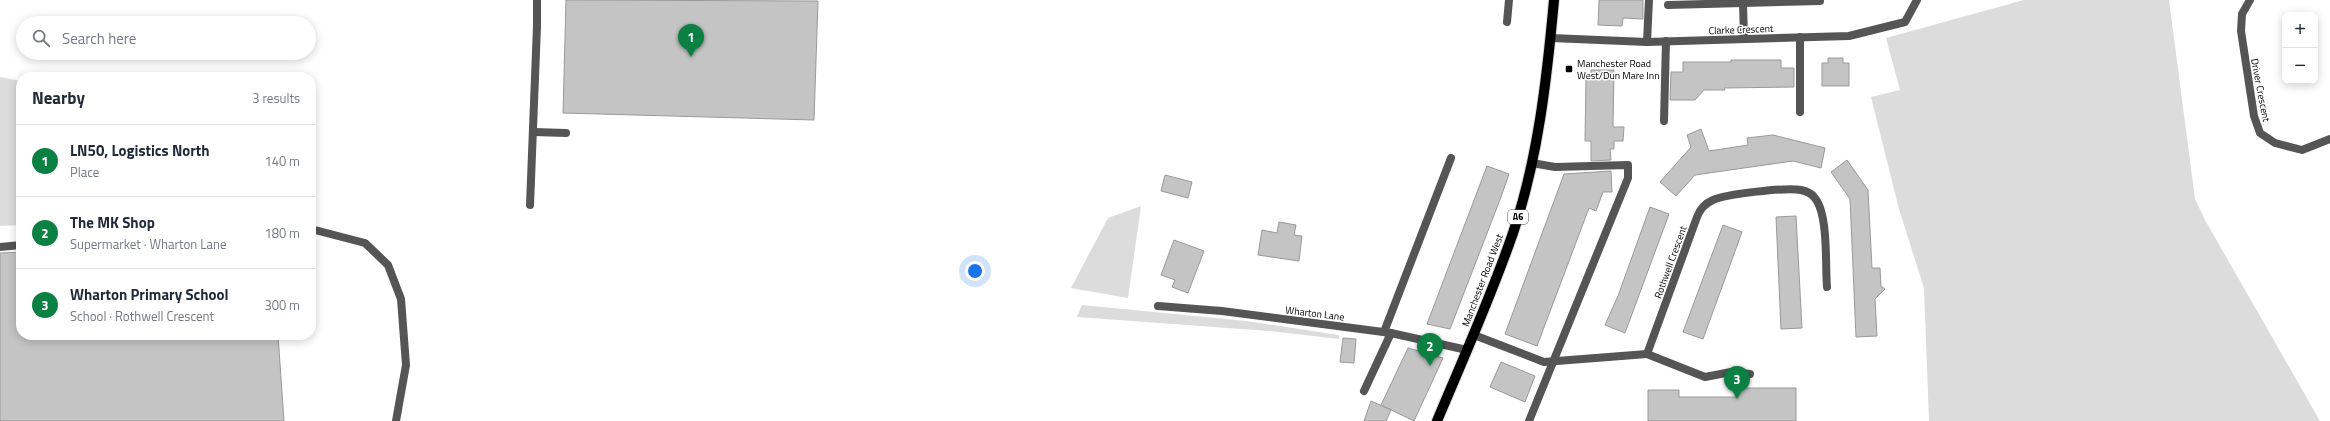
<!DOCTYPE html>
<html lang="en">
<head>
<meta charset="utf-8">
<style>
  :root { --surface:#fff; --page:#f2f2f3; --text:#1f2937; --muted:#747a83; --line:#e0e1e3; --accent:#0b8043 }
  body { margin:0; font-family:"Titillium Web",sans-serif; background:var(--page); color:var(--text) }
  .controls { position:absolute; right:12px; top:12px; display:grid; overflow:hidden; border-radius:8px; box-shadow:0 2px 10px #0003 }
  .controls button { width:36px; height:36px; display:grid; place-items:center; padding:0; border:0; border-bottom:1px solid var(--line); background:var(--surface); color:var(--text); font:20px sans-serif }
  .you { position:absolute; left:975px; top:271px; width:14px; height:14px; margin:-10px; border:3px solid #fff; border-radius:50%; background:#1a73e8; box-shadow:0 0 0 6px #1a73e833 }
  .badge { display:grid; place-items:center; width:26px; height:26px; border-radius:50%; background:var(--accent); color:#fff; font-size:13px; font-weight:700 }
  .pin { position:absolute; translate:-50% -33px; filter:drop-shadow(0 1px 2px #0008) }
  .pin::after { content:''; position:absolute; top:21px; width:14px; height:12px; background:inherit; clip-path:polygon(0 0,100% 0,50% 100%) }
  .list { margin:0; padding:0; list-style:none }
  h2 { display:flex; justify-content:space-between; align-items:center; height:52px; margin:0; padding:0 16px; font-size:17px }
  h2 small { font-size:13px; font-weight:400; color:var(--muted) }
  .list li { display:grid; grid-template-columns:26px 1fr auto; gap:12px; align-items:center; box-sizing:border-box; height:72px; padding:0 16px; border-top:1px solid var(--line) }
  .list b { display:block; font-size:15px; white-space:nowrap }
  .list p { margin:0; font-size:13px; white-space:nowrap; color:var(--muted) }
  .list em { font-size:13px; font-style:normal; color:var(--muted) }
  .icon { flex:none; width:22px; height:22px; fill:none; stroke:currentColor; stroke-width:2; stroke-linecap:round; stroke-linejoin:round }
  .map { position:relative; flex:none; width:2330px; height:421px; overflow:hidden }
  .search { position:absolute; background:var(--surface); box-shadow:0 2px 10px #0003; left:16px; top:16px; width:300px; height:44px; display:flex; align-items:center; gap:10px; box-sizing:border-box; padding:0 14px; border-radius:22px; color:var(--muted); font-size:15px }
  .panel { position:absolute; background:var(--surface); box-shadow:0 2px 10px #0003; left:16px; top:72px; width:300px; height:268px; border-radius:16px }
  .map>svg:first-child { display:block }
  .green { fill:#dcdcdc }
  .building { fill:#c4c4c4; stroke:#999 }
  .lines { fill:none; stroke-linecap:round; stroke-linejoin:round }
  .primary-casing { stroke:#dbdbdb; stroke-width:12 }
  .service { stroke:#555; stroke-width:8 }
  .minor { stroke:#555; stroke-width:8 }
  .primary { stroke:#000; stroke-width:10 }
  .poi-dot { fill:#000; stroke:#fff; stroke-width:1.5 }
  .labels { text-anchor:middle; stroke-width:3; stroke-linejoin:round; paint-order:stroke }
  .shield { fill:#fff; stroke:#4c4c4c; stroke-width:1 }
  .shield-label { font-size:9px; font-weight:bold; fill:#000 }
  .street-label { font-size:10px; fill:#000; stroke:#fff }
  .poi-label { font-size:10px; fill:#000; stroke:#fff; text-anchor:start }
</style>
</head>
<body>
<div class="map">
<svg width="2330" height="421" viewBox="0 0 2330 421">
  <rect width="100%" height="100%" fill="#fff"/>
  <g class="green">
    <polygon points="2024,0 2169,0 2195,199 2205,220 2320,421 1929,421 1924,288 1899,209 1871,97 1900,90 1886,38"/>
    <polygon points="0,77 21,81 21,225 0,226"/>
    <polygon points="1141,206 1128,298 1071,288 1108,218"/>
    <polygon points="1082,305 1246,321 1339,335 1339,339 1269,331 1077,317"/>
  </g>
  <g class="building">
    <polygon points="566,0 818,1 814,120 563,113"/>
    <polygon points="1599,0 1643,0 1643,19 1623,18 1622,26 1598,25"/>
    <polygon points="1828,58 1843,58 1843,63 1849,63 1849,86 1822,86 1822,63 1828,63"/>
    <polygon points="1731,60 1781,60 1781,68 1794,68 1794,87 1724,88 1725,90 1704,90 1695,100 1670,100 1671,72 1683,72 1683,62 1731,62"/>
    <polygon points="1591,70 1614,70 1613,127 1624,127 1623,141 1614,141 1614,149 1610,149 1611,160 1591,161 1591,141 1585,141 1586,78 1591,78"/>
    <polygon points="1701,129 1709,151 1748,145 1747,138 1773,135 1825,148 1821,168 1793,161 1695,175 1676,196 1660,182 1691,147 1687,135"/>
    <polygon points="1847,160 1868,190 1872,268 1880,268 1881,286 1885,289 1875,299 1877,336 1856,337 1850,199 1831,172"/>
    <polygon points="1487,166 1509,174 1501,197 1450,329 1427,324"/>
    <polygon points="1611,171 1612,192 1603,192 1596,211 1589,208 1537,346 1505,334 1564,174"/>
    <polygon points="1165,175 1192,182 1188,198 1161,191"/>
    <polygon points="1650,207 1669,214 1625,333 1605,325 1618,296"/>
    <polygon points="1796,216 1802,328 1781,329 1776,217"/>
    <polygon points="1279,222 1296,225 1294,235 1302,236 1299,261 1258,255 1262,230 1277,233"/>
    <polygon points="1723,225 1742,232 1703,339 1683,332"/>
    <polygon points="1174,240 1204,251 1188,293 1172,287 1175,280 1161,275"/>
    <polygon points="21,252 21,335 278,335 284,421 0,421 0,253"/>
    <polygon points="1343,338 1356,339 1354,363 1340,362"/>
    <polygon points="1408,348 1443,358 1414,421 1381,405"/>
    <polygon points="1501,362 1535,376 1525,402 1490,387"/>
    <polygon points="1737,388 1796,388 1796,421 1648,421 1648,390 1679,390 1679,397 1737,397"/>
    <polygon points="1371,401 1391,410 1386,421 1364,421"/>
  </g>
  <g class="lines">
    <defs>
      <path id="primary" d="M1437 421C1463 359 1491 297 1513 233 1538 159 1547 78 1554 0"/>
    </defs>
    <use href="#primary" class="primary-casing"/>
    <g class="service">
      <polyline points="1507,22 1509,0"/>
      <polyline points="1800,37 1800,112"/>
      <polyline points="1647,42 1649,0"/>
      <polyline points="1664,121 1666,41"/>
      <polyline points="534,132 566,133"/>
      <polyline points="530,205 537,26"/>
      <polyline points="311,229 365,243 388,265 401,299 406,365 396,421"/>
      <polyline points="0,247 21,245"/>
      <polyline points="1384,332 1451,158"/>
      <polyline points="1647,354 1705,377 1731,372 1750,374"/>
      <polyline points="1364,391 1391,333"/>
      <polyline points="1529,421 1628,178 1628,165 1555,167 1532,163"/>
    </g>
    <g class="minor">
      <polyline points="2250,0 2242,14 2241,31 2254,116 2260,133 2275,143 2302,150 2330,139"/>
      <polyline points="1743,3 1744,39"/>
      <polyline points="1668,5 1820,1"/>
      <polyline points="537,26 537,0"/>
      <polyline points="1551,38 1647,42 1849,36 1905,22 1917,0"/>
      <polyline points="1158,306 1222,311 1391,333 1467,350"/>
      <path d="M1474 335 1544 362 1647 354 1697 217C1700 209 1706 203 1713 200 1725 194 1788 187 1801 190 1806 191 1811 193 1814 197 1829 213 1825 266 1827 287"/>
    </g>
    <use href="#primary" class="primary"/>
  </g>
  <rect class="poi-dot" x="1565" y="65" width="8" height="8" rx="2"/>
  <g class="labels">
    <rect class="shield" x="1508" y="210" width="20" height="14" rx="3"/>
    <g class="shield-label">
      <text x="1518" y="220">A6</text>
    </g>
    <g class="street-label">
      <text transform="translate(1741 29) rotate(-2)" y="4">Clarke Crescent</text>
      <text transform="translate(2261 90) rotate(79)" y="4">Driver Crescent</text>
      <text transform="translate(1670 262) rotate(-70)" y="4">Rothwell Crescent</text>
      <text transform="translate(1482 280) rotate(-69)" y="4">Manchester Road West</text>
      <text transform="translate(1315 313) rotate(7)" y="4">Wharton Lane</text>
    </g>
    <g class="poi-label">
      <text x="1577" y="67">Manchester Road<tspan x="1577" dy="12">West/Dun Mare Inn</tspan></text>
    </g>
  </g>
</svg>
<div class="controls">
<button>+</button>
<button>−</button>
</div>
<div class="you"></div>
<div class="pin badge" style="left:691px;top:57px">1</div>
<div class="pin badge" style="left:1430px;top:366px">2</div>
<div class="pin badge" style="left:1737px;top:399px">3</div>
<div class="search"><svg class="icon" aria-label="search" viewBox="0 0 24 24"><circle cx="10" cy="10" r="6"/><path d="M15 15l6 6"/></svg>Search here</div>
<section class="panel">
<h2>Nearby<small>3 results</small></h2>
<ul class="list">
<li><span class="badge">1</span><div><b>LN50, Logistics North</b><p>Place</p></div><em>140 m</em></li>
<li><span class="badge">2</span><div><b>The MK Shop</b><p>Supermarket · Wharton Lane</p></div><em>180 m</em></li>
<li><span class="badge">3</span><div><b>Wharton Primary School</b><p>School · Rothwell Crescent</p></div><em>300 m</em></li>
</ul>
</section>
</div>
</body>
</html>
